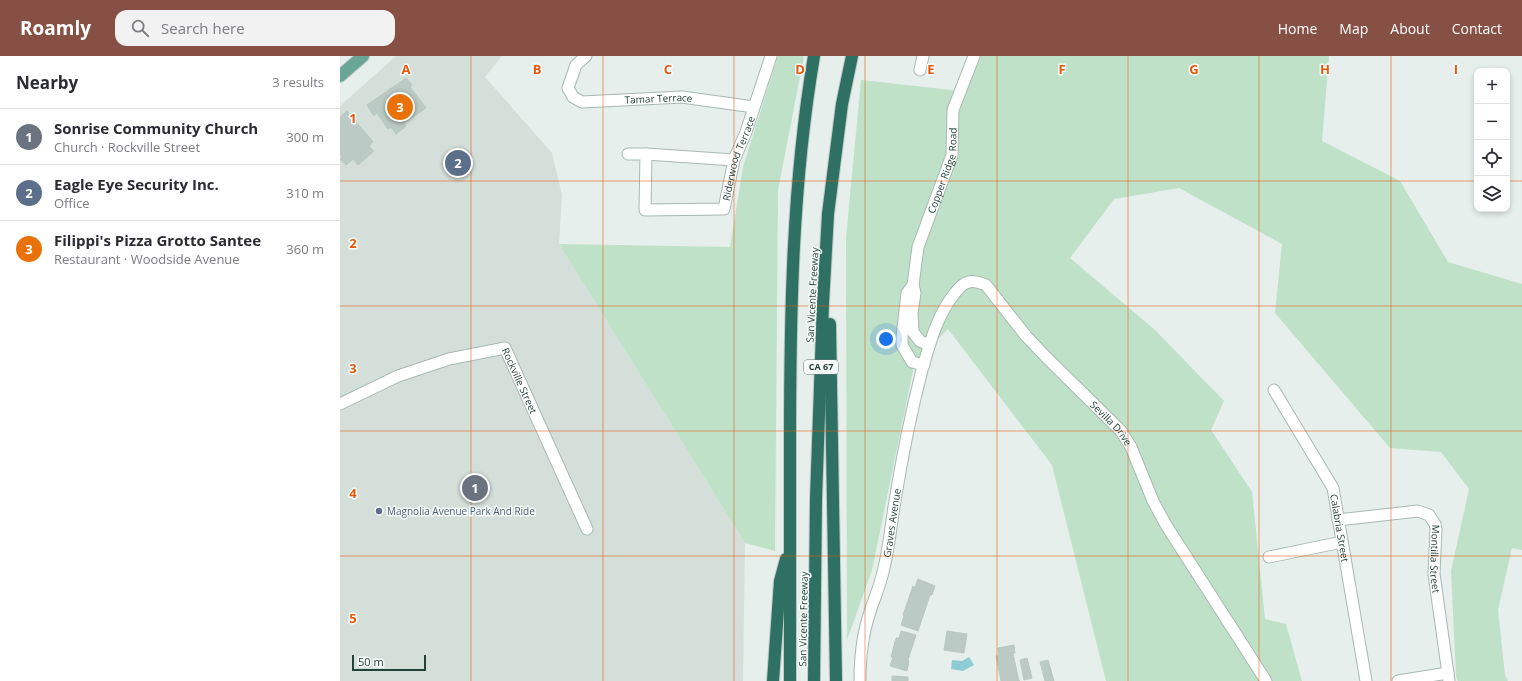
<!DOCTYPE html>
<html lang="en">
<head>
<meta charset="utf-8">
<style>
  :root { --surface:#fff; --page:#f2f2f3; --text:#2b2b33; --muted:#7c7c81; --line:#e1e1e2; --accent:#875045 }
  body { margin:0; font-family:"Open Sans",sans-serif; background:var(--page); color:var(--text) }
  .controls { position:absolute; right:12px; top:12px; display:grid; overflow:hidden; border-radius:8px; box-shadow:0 2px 6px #0003 }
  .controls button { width:36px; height:36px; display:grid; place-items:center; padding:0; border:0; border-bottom:1px solid var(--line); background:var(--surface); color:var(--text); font:20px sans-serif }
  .scale { position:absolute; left:12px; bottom:10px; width:74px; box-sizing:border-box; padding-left:4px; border:2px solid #234239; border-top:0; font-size:11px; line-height:14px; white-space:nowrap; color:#234239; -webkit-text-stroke:3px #f7fbf9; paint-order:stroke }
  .you { position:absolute; left:546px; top:283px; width:14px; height:14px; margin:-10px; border:3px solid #fff; border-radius:50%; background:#1a73e8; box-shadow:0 0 0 6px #1a73e833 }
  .badge { display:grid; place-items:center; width:26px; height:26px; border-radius:50%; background:var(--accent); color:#fff; font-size:13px; font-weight:700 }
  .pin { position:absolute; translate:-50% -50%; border:2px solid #fff; box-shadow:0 1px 4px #0006 }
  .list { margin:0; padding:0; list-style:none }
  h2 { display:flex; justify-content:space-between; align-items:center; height:52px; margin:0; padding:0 16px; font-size:17px }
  h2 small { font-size:13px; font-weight:400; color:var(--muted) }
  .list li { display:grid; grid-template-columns:26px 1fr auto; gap:12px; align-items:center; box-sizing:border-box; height:56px; padding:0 16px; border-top:1px solid var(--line) }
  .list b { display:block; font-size:15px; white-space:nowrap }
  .list p { margin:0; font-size:13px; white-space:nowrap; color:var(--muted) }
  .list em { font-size:13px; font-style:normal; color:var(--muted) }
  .icon { flex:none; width:22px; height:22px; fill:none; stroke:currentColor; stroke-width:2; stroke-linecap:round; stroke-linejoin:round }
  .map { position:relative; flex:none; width:1182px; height:625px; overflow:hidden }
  header { display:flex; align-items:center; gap:24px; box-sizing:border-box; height:56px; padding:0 20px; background:var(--accent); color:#fff }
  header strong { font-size:19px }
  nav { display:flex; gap:22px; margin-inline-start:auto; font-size:14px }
  .search { width:280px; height:36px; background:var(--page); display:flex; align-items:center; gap:10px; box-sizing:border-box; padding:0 14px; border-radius:12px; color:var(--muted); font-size:15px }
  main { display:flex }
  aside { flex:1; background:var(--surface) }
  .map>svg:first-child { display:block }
  .built { fill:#d4dfda }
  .green { fill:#bee1c7 }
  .water { fill:#8dccd5 }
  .building { fill:#bbcac4; stroke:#b8c9c1 }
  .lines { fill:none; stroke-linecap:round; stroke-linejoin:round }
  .minor-casing { stroke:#a8b8b2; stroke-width:13 }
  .major-casing { stroke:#c1cac8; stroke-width:14 }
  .highway-casing { stroke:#c1cac8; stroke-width:14 }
  .minor { stroke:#fff; stroke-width:11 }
  .major { stroke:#69a695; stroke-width:12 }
  .highway { stroke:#2e7061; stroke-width:12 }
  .grid { fill:none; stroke:#e8590c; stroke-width:1; stroke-opacity:0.55 }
  .service-dot { fill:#5c6f8a; stroke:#f7fbf9; stroke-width:1.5 }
  .labels { text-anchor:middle; stroke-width:3; stroke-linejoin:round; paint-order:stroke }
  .shield { fill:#f7fbf9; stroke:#637a73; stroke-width:1 }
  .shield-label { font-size:9px; font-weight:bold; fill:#234239 }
  .street-label { font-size:10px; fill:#234239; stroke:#f7fbf9 }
  .service-label { font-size:10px; fill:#4e5e75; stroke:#f7fbf9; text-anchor:start }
  .grid-label { font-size:13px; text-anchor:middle; font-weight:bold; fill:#e8590c; stroke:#f7fbf9; stroke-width:3; stroke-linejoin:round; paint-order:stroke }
</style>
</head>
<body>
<header>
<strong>Roamly</strong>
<div class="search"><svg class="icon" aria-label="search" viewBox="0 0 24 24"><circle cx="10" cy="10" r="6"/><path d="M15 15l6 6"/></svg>Search here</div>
<nav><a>Home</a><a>Map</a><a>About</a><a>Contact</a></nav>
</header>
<main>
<aside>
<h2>Nearby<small>3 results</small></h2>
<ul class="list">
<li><span class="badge" style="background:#6b7280">1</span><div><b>Sonrise Community Church</b><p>Church · Rockville Street</p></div><em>300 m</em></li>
<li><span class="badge" style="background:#5c6f8a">2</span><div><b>Eagle Eye Security Inc.</b><p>Office</p></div><em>310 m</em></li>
<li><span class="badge" style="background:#e8710a">3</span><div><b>Filippi's Pizza Grotto Santee</b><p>Restaurant · Woodside Avenue</p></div><em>360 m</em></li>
</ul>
</aside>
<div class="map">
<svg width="1182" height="625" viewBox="0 0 1182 625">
  <rect width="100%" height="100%" fill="#e6efeb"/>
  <polygon class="built" points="56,0 162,0 145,21 212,97 222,139 219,188 405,487 403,625 0,625 0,50"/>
  <g class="green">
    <polygon points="438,0 464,0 438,134 435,495 405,487 219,188 390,191 403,111"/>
    <polygon points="634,0 989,0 982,85 1060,125 1108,206 1182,228 1182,494 1172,492 1158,554 1165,619 1168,625 1118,625 1116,620 1111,515 1129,433 1101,396 1050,392 935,257 942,188 839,132 774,143 730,202 815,274 884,345 871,374 912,436 925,563 946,568 962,625 766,625 712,409 608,273 575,305 532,514 507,584 506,182 521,24 620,35"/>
  </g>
  <polygon class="water" points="629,601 634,609 623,615 611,613 612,604 622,605"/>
  <g class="building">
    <polygon points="66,22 72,29 70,31 86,52 64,67 66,70 56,78 51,71 48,73 37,57 34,60 27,49"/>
    <polygon points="7,55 33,86 29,90 34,95 18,109 13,103 6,109 0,103 2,101 0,98 0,61"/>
    <polygon points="578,523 595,530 592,539 590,539 578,575 561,569 564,560 563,559 573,530 575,531"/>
    <polygon points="561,575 576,579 568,604 569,605 567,615 550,610 553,601 551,601 556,582 559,582"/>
    <polygon points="607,575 627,578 624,597 604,594"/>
    <polygon points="674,589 675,597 673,598 679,625 680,625 661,625 656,600 659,600 658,592"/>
    <polygon points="687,602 692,622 684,624 680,604"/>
    <polygon points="708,604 714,625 705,625 700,606"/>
    <polygon points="552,620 568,621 568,625 552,625"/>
  </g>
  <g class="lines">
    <defs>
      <g id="minor">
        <path id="s1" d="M246 0 236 9 228 32 233 41 242 46 342 41 414 51"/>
        <polyline points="580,14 583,0"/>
        <polyline points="288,98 306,98"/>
        <path id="s2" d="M394 104 306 98 305 154 384 153 394 104 406 76 431 0"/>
        <polyline points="573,229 567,237 562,281 562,289 572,306 584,309"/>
        <path id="s3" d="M589 289 580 285 573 276 572 257 575 237 573 229 578 191 612 99 613 54 634 0"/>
        <path id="s4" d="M934 334 993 432 1026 625"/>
        <path id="s5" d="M0 348 58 320 109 303 165 292 247 473"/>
        <path id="s6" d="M998 464 1078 455 1089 459 1095 468 1096 473 1094 518 1109 625"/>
        <polyline points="929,501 1002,486"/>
        <path id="s7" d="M520 625C520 601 522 579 530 556 534 543 540 530 543 516 549 493 551 468 555 445 562 401 571 357 582 314 590 287 597 259 615 237 618 233 623 227 629 226 635 224 640 227 646 229L686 280 707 302 781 375 791 391 813 445 826 469 926 625"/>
        <polyline points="1058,625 1108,617"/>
      </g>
      <polyline id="major" points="0,20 23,0"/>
      <g id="highway">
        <polyline points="490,268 496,625"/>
        <polyline points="433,625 440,525 446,503"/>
        <path d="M450 625C450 546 450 468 450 389 450 259 452 129 474 0"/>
        <polyline points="474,625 476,443 483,247 488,158 502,48 512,0"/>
      </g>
    </defs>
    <use href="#minor" class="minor-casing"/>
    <use href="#major" class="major-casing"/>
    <use href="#highway" class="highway-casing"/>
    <use href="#minor" class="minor"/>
    <use href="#major" class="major"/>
    <use href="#highway" class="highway"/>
  </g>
  <path class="grid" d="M131 0V625M263 0V625M394 0V625M525 0V625M657 0V625M788 0V625M919 0V625M1051 0V625M0 125H1137M1167 125H1182M0 250H1182M0 375H1182M0 500H1182"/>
  <circle class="service-dot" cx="39" cy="455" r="4"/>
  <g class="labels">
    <rect class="shield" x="464" y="304" width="34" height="14" rx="3"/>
    <g class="shield-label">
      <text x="481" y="314">CA 67</text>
    </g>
    <g class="street-label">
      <text dy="4" stroke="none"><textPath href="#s1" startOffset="135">Tamar Terrace</textPath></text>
      <text dy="4" stroke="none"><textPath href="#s2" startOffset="276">Riderwood Terrace</textPath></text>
      <text dy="4" stroke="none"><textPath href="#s3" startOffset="188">Copper Ridge Road</textPath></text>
      <text transform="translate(472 239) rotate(-87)" y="4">San Vicente Freeway</text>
      <text dy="4" stroke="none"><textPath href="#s5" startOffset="211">Rockville Street</textPath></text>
      <text dy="4" stroke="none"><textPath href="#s7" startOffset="625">Sevilla Drive</textPath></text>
      <text dy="4" stroke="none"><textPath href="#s7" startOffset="162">Graves Avenue</textPath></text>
      <text dy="4" stroke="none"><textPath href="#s4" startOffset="155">Calabria Street</textPath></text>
      <text dy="4" stroke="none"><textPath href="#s6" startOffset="138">Montilla Street</textPath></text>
      <text transform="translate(463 563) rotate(-89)" y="4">San Vicente Freeway</text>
    </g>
    <g class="service-label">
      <text x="47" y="459">Magnolia Avenue Park And Ride</text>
    </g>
  </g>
  <g class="grid-label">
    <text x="66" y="18">A</text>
    <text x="197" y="18">B</text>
    <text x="328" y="18">C</text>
    <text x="460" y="18">D</text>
    <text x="591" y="18">E</text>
    <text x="722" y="18">F</text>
    <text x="854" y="18">G</text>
    <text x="985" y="18">H</text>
    <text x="1116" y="18">I</text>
    <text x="13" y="67">1</text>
    <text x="13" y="192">2</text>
    <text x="13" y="317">3</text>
    <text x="13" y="442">4</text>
    <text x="13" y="567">5</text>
  </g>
</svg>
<div class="controls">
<button>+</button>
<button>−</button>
<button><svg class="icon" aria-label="locate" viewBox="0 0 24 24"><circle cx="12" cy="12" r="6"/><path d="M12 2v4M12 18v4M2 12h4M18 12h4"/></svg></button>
<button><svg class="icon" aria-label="layers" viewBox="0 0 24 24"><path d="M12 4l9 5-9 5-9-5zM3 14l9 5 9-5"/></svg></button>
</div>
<div class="scale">50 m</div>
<div class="you"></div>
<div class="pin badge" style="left:135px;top:432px;background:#6b7280">1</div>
<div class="pin badge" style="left:118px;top:107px;background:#5c6f8a">2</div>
<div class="pin badge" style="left:60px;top:51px;background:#e8710a">3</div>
</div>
</main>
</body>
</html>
